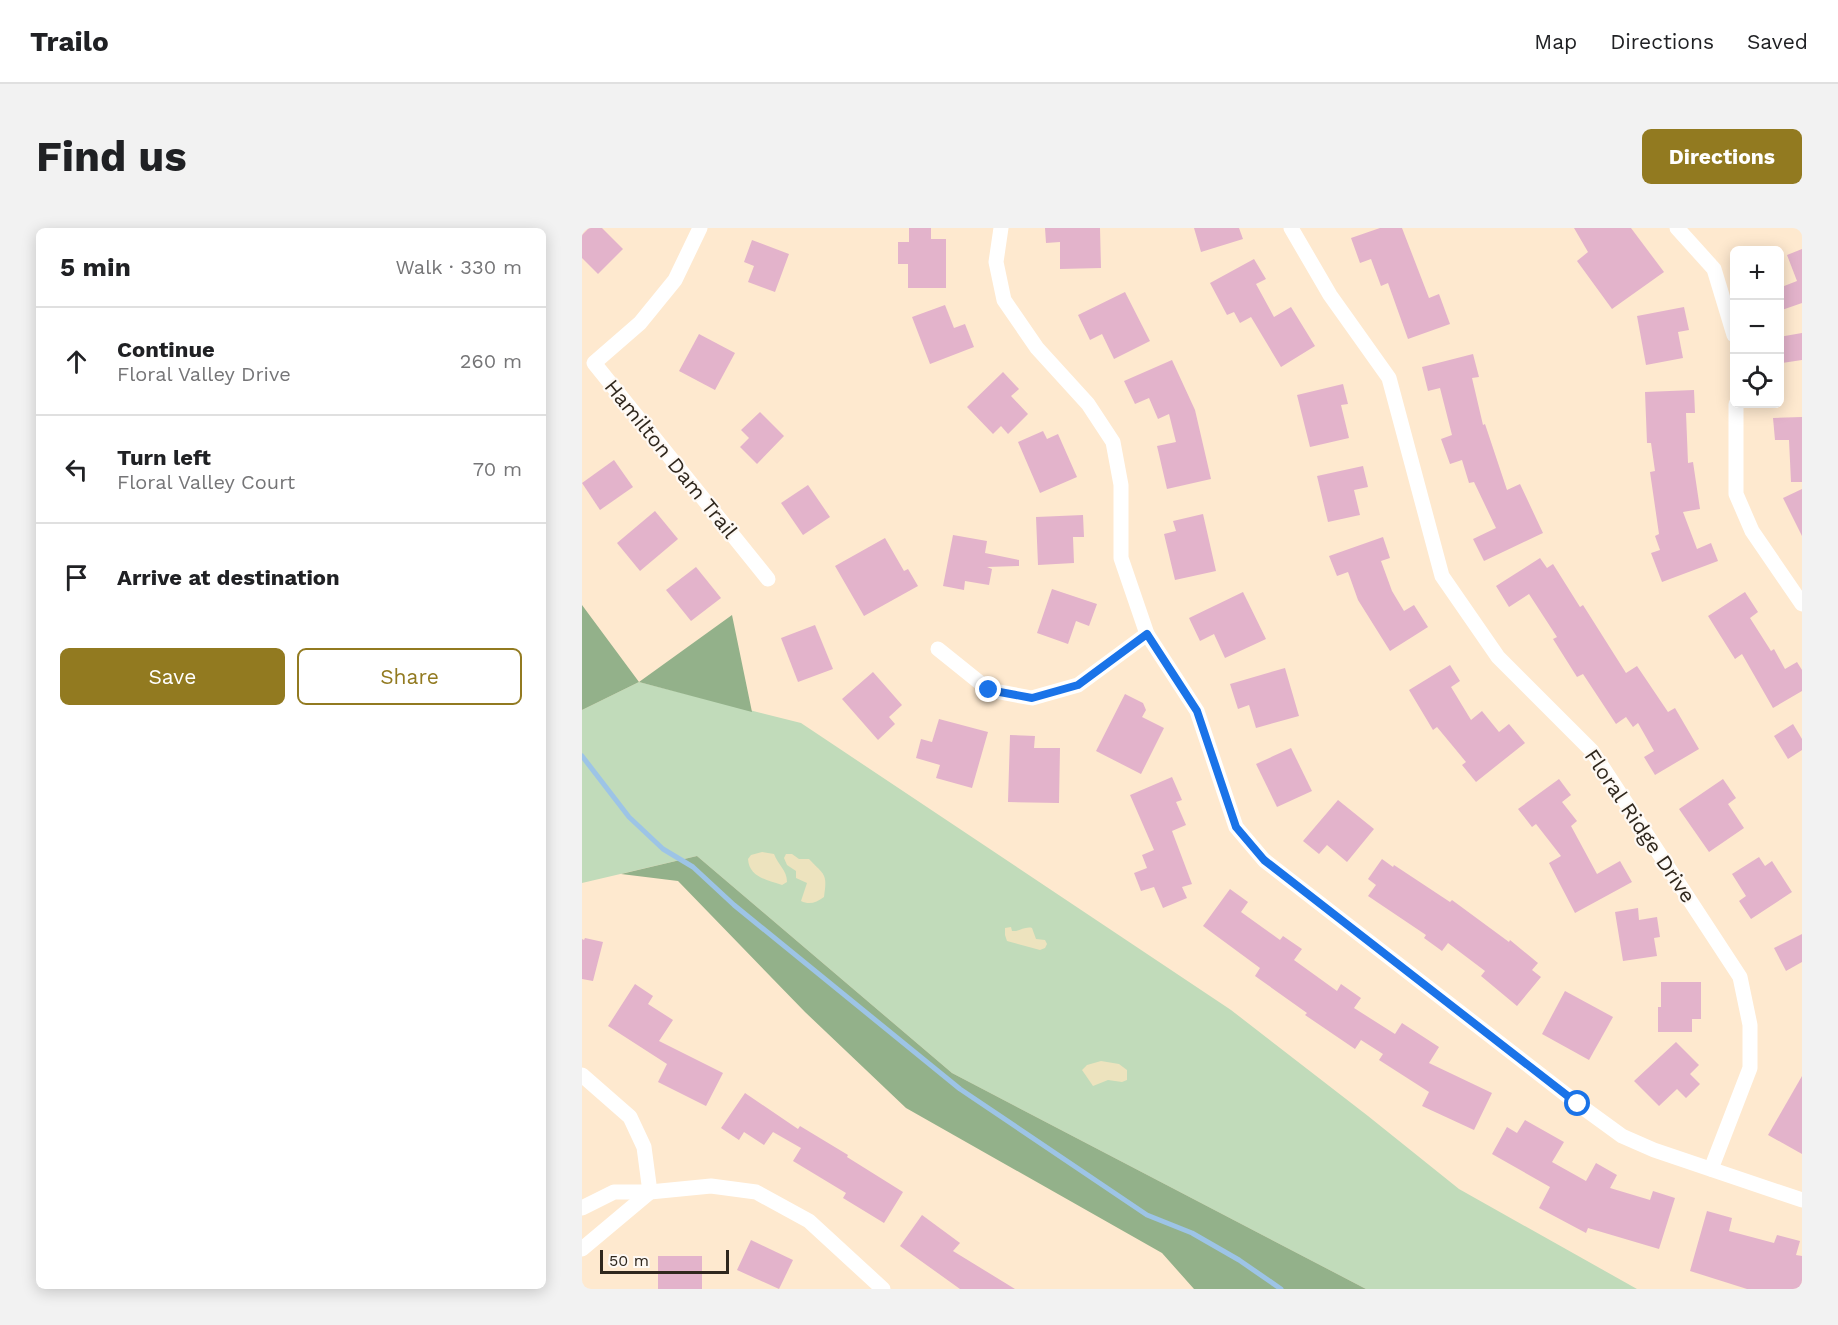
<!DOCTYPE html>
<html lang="en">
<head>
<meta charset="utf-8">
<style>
  :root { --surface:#fff; --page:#f2f2f2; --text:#202124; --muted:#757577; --line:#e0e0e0; --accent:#927a20 }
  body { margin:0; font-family:"Work Sans",sans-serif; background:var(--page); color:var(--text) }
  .controls { position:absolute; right:18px; top:18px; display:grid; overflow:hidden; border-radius:9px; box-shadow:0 3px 15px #0003 }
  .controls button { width:54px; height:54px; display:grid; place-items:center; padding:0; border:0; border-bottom:2px solid var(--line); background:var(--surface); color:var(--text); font:30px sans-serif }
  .scale { position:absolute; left:18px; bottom:15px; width:129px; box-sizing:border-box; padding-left:6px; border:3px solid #2f271d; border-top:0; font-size:16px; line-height:21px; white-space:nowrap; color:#2f271d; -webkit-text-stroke:4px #fef9f4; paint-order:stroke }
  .stop { position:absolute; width:18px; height:18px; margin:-14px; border:4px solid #1a73e8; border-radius:50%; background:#fff }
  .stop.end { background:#1a73e8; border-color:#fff; box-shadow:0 2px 6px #0008 }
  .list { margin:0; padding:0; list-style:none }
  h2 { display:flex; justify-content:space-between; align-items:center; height:78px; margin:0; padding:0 24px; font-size:26px }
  h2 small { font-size:20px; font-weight:400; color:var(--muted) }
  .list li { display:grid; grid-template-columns:39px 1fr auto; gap:18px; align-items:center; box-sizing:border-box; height:108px; padding:0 24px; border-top:2px solid var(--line) }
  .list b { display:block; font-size:22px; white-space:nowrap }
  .list p { margin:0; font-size:20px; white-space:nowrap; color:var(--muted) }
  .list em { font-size:20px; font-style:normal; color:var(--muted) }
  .actions { display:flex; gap:12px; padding:18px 24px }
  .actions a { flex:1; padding:14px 0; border:2px solid var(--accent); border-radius:9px; text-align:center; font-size:21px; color:var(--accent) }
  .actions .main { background:var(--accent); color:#fff }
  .icon { flex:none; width:33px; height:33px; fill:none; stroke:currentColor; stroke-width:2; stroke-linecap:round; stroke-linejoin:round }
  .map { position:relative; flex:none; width:1220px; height:1061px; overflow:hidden; border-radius:9px }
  header { display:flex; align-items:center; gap:36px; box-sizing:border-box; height:84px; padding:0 30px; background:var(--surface); border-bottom:2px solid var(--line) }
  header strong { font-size:28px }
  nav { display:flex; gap:33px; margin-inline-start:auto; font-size:21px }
  .intro { display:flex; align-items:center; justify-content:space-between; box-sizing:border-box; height:144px; padding:0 36px }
  h1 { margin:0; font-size:42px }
  .button { padding:15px 27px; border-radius:9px; background:var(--accent); color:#fff; font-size:21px; font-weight:700 }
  main { display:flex; gap:36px; padding:0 36px }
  aside { flex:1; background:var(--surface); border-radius:9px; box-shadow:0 3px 15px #0003 }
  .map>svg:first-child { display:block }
  .green { fill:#c1dbba }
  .forest { fill:#93b18a }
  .sand { fill:#ede3be }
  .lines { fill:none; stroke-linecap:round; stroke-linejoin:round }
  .stream { stroke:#9dc4e6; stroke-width:5 }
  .building { fill:#e3b3cb }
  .street { stroke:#fff; stroke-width:15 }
  .route { stroke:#1a73e8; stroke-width:8 }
  .labels { text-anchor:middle; stroke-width:4.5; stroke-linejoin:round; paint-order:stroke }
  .street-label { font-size:21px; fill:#2f271d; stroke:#fef9f4 }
</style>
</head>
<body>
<header>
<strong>Trailo</strong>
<nav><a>Map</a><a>Directions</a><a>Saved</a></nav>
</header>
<div class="intro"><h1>Find us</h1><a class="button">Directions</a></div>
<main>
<aside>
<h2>5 min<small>Walk · 330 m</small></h2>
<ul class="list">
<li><svg class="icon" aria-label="ahead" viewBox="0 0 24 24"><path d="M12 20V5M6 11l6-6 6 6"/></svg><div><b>Continue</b><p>Floral Valley Drive</p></div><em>260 m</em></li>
<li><svg class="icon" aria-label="left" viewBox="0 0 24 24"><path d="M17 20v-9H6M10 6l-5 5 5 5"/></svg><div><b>Turn left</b><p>Floral Valley Court</p></div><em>70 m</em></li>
<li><svg class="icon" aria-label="arrive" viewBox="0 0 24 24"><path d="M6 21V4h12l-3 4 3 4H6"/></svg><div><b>Arrive at destination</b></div></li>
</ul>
<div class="actions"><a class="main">Save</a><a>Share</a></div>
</aside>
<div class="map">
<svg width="1220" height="1061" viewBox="0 0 1220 1061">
  <rect width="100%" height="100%" fill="#fee9cf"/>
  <polygon class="green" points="57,454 219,495 649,782 786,888 877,961 1055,1061 784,1061 370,845 115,628 0,655 0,482"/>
  <g class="forest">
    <polygon points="0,377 57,454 150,387 170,484 57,454 0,482"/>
    <polygon points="115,628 370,845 784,1061 612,1061 580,1025 324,880 223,784 96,653 39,646"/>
  </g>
  <g class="sand">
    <path d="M180 624 192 626C196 637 205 642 205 654L200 657C185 652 167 649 166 631L169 627Z"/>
    <path d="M204 626H210L217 631H227C242 647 246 645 242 669 234 675 227 677 219 673L225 655 214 650V643L205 637 202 630Z"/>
    <path d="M429 699 430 703C437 704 443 698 450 700L454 711 463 712 465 716 463 720 458 722 425 713 423 707V700Z"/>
    <polygon points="519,833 537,836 545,842 545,852 540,854 526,852 511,858 500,842 505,837"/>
  </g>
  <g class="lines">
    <polyline class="stream" points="0,528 47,589 81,621 111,639 152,677 378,861 565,987 610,1005 657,1032 699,1061"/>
  </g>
  <g class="building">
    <polygon points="7,0 20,0 41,21 16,46 0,30 0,7"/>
    <polygon points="327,0 349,0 349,11 364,11 364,60 326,60 326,36 316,36 316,14 327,14"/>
    <polygon points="463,0 518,0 519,40 478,41 478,14 464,15"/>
    <polygon points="612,0 657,0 661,11 619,24"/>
    <polygon points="798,0 820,0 847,70 857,66 868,96 826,111 806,55 799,58 789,31 778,35 769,10"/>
    <polygon points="992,0 1049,0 1082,44 1030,81 995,33 1006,24"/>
    <polygon points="170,12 207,26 193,64 166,54 172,38 162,34"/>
    <polygon points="1220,21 1220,75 1197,83 1197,60 1215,53 1205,27"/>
    <polygon points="672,31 684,51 674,56 692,89 709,79 733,118 699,139 669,89 658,95 652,84 645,87 628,55"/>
    <polygon points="543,64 568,113 532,131 520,106 508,112 496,87"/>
    <polygon points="363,77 372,100 383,96 392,119 348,136 330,89"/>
    <polygon points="1102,79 1107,102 1096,104 1101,130 1064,137 1055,88"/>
    <polygon points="1220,105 1220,132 1200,135 1197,109"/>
    <polygon points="117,106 153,125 133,162 97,143"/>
    <polygon points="891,126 897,149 890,150 901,197 903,196 925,262 938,256 961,305 902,333 891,311 914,300 892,254 887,255 880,232 868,236 859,211 870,207 858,160 846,163 840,139"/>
    <polygon points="590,132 613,182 629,251 585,261 575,218 594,214 587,186 576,191 567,170 553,176 542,153"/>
    <polygon points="421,144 437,161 429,168 446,186 426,206 419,198 411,206 385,179"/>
    <polygon points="761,156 766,176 759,177 767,210 728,219 715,167"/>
    <polygon points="1112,162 1113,185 1104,185 1106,235 1111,234 1118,281 1101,284 1115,321 1129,315 1136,333 1080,354 1069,325 1078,322 1073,308 1077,306 1068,244 1073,243 1069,215 1065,215 1063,164"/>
    <polygon points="178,184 202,208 175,236 158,219 167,210 159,202"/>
    <polygon points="1220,189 1220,254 1209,254 1207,212 1193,212 1191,190"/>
    <polygon points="461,203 465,211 476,206 495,249 458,265 436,214"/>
    <polygon points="32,232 51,259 18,282 0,255"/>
    <polygon points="781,238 786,259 772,262 778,287 746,294 735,248"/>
    <polygon points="226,257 248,289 221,307 199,275"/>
    <polygon points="1220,261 1220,308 1201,270"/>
    <polygon points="73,283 96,311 58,343 35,315"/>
    <polygon points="621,286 634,343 593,352 582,306 594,303 591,293"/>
    <polygon points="501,287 502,309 491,309 492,335 456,337 454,289"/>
    <polygon points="371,307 405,313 403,325 437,332 437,338 405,339 410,341 407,357 383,353 382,362 361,358"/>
    <polygon points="801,309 808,330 799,333 810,363 822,383 832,377 846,399 808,423 776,372 766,344 755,348 747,328"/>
    <polygon points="303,310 322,343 326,341 336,358 282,388 253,338"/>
    <polygon points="958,330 965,340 971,336 998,379 1001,377 1044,445 1055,438 1086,484 1093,480 1117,521 1073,547 1062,529 1072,523 1056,495 1051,499 1044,489 1034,496 1001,446 995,449 971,411 975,409 947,366 927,379 914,358"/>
    <polygon points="114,339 139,370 109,393 84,362"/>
    <polygon points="470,361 515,376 507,398 494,393 486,416 455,405"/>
    <polygon points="661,364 684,411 643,430 632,406 618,413 607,390"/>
    <polygon points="1163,364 1176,384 1168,390 1189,423 1192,421 1203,441 1215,434 1220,442 1220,463 1191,480 1160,426 1153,431 1126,388"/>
    <polygon points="233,397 251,441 216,454 199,410"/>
    <polygon points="868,437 878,453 869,459 889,492 900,483 917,504 927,496 943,515 894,554 880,537 884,534 855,499 851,502 827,462"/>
    <polygon points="703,440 717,488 674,500 667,477 656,481 648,456"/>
    <polygon points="291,444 320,477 307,489 313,496 296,512 260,471"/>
    <polygon points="543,466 561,475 564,482 560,489 582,500 559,546 514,523"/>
    <polygon points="357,491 406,504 390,560 354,550 358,537 334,530 339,511 350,514"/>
    <polygon points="1211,496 1220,511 1220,522 1206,531 1192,508"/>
    <polygon points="428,507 453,508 452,520 478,520 477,575 426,574"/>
    <polygon points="709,520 730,563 695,579 674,536"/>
    <polygon points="590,549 600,572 594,574 604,597 590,603 610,656 600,659 605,670 581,680 572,659 559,663 552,645 565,640 560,627 572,622 548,567"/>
    <polygon points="977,551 989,567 980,574 995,593 989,598 1015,646 1038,633 1050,654 993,685 967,635 979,628 954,596 950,599 936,581"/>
    <polygon points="1141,551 1154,570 1146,576 1162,600 1127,624 1097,581"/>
    <polygon points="756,572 792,601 765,634 745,617 737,626 721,613"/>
    <polygon points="1177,629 1183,638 1190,633 1210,664 1169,691 1157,673 1164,668 1150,646"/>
    <polygon points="800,631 811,639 812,637 868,674 870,672 927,714 928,712 956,735 950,742 959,749 935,778 899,748 903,743 866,715 860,723 842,710 844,707 786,668 794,657 786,651"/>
    <polygon points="648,661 666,674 659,684 698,712 701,708 720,721 712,732 755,763 759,756 779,770 772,780 813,806 820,795 857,819 847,835 910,865 892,902 840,878 847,864 797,832 801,826 779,812 773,821 723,787 725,785 673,748 678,740 621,698"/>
    <polygon points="1056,680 1057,692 1075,689 1078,709 1072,710 1075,728 1041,733 1033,684"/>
    <polygon points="1220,706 1220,734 1204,743 1192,720"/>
    <polygon points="3,710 21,714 11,753 0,751 0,711 2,712"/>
    <polygon points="1079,754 1119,754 1119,791 1110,791 1110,804 1076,804 1076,779 1079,779"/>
    <polygon points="53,756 71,768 66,776 91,792 77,813 141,845 124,878 76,854 85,836 26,798"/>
    <polygon points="983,763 1031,789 1007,832 960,806"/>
    <polygon points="1094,814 1117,837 1108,846 1118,856 1104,870 1095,861 1077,878 1052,853"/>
    <polygon points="1220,848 1220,926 1186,907"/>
    <polygon points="163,865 216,901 218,898 266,927 265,929 321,964 302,995 261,970 264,965 211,933 219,920 191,904 182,917 162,904 157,912 139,900"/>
    <polygon points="943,892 982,914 970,934 1004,953 1014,935 1035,947 1028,960 1068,972 1071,963 1093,970 1077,1021 1006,1000 1004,1005 957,980 968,959 910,926 925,899 935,905"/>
    <polygon points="1125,983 1150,990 1147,1003 1192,1015 1195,1007 1218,1013 1214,1027 1220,1028 1220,1061 1165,1061 1108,1043"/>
    <polygon points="340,987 378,1015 371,1023 433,1061 378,1061 318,1018"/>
    <polygon points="169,1012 211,1032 197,1061 155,1042"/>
    <rect x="76" y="1028" width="44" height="33"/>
  </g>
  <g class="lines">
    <g class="street">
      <polyline points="118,0 93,52 58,95 12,135 186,351"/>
      <polyline points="419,0 414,34 422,72 455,120 506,176 531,214 539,257 539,330 565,406 615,483 654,599 682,632 996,876 1040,908 1072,922 1220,972"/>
      <polyline points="709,0 748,67 807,150 860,348 916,429 1010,523 1158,749 1168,797 1168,840 1129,941"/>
      <polyline points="1095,0 1132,41 1152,107"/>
      <polyline points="1154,176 1154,266 1170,303 1220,376"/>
      <polyline points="356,421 407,462 450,470 496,457 565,406"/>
      <polyline points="0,847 48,889 62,919 68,964"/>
      <polyline points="0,980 32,964 68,964 129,958 174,964 227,993 301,1061"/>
      <polyline points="0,1021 68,964"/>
    </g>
  </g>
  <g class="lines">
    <polyline class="route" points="407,462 450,470 496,457 565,406 615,483 654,599 682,632 996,876"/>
  </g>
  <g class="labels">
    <g class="street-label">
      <text transform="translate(89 231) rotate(51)" y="7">Hamilton Dam Trail</text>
      <text transform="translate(1058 598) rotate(56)" y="7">Floral Ridge Drive</text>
    </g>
  </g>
</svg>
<div class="controls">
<button>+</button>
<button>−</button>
<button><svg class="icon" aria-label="locate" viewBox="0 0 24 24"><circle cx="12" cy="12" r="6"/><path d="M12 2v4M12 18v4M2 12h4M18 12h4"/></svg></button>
</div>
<div class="scale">50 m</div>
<div class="stop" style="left:996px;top:876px"></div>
<div class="stop end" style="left:407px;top:462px"></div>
</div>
</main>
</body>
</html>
